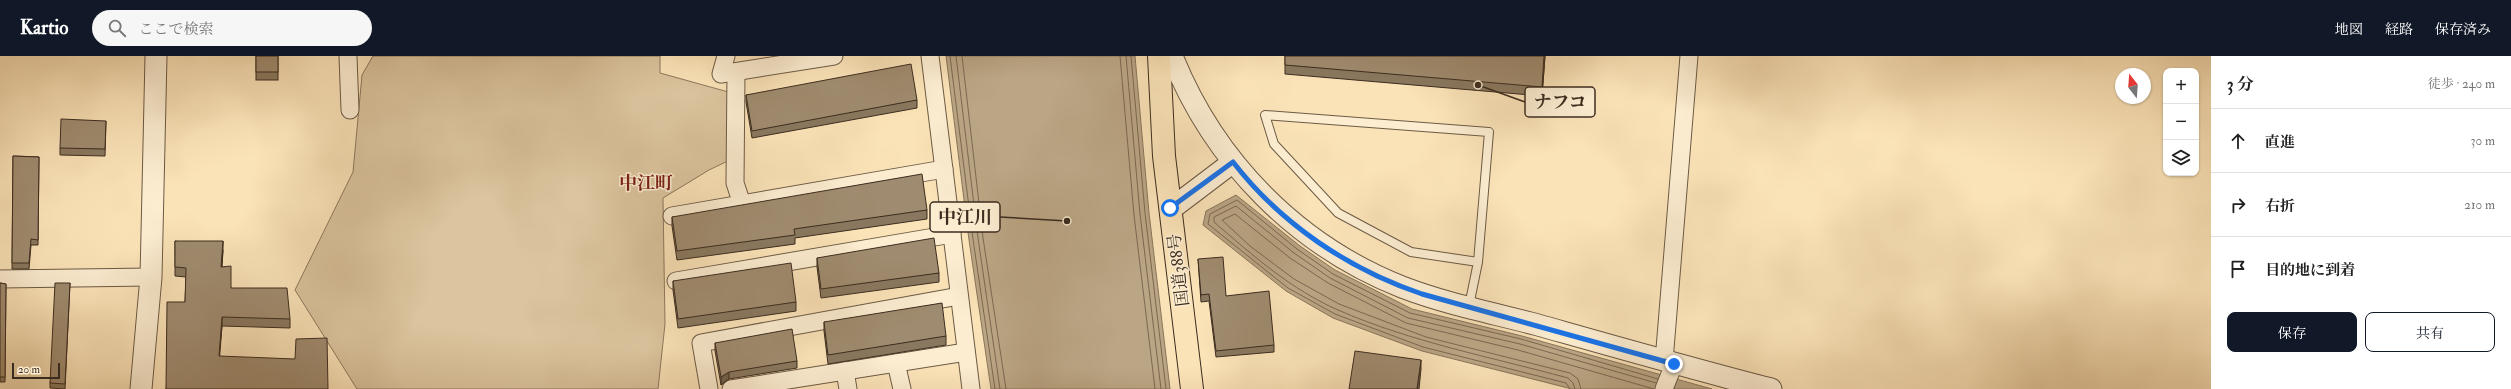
<!DOCTYPE html>
<html lang="ja">
<head>
<meta charset="utf-8">
<style>
  :root { --surface:#fff; --page:#f6f6f6; --text:#222; --muted:#767676; --line:#e0e0e0; --accent:#111827 }
  body { margin:0; font-family:"IM FELL Double Pica","Noto Serif JP",serif; background:var(--page); color:var(--text) }
  .controls { position:absolute; right:12px; top:12px; display:grid; overflow:hidden; border-radius:8px; box-shadow:0 1px 3px #0004 }
  .controls button { width:36px; height:36px; display:grid; place-items:center; padding:0; border:0; border-bottom:1px solid var(--line); background:var(--surface); color:var(--text); font:20px sans-serif }
  .compass { position:absolute; left:2115px; top:12px; width:36px; height:36px; border-radius:50%; background:var(--surface); box-shadow:0 1px 3px #0004; rotate:343deg }
  .scale { position:absolute; left:12px; bottom:10px; width:48px; box-sizing:border-box; padding-left:4px; border:2px solid #3c2c1f; border-top:0; font-size:11px; line-height:14px; white-space:nowrap; color:#3c2c1f; -webkit-text-stroke:3px #fcedd1; paint-order:stroke }
  .stop { position:absolute; width:12px; height:12px; margin:-9px; border:3px solid #1a73e8; border-radius:50%; background:#fff }
  .stop.end { background:#1a73e8; border-color:#fff; box-shadow:0 1px 4px #0008 }
  .list { margin:0; padding:0; list-style:none }
  h2 { display:flex; justify-content:space-between; align-items:center; height:52px; margin:0; padding:0 16px; font-size:17px }
  h2 small { font-size:13px; font-weight:400; color:var(--muted) }
  .list li { display:grid; grid-template-columns:26px 1fr auto; gap:12px; align-items:center; box-sizing:border-box; height:64px; padding:0 16px; border-top:1px solid var(--line) }
  .list b { display:block; font-size:15px; white-space:nowrap }
  .list em { font-size:13px; font-style:normal; color:var(--muted) }
  .actions { display:flex; gap:8px; padding:12px 16px }
  .actions a { flex:1; padding:9px 0; border:1px solid var(--accent); border-radius:8px; text-align:center; font-size:14px; color:var(--accent) }
  .actions .main { background:var(--accent); color:#fff }
  .icon { flex:none; width:22px; height:22px; fill:none; stroke:currentColor; stroke-width:2; stroke-linecap:round; stroke-linejoin:round }
  .map { position:relative; flex:none; width:2211px; height:333px; overflow:hidden }
  header { display:flex; align-items:center; gap:24px; box-sizing:border-box; height:56px; padding:0 20px; background:var(--accent); color:#fff }
  header strong { font-size:19px }
  nav { display:flex; gap:22px; margin-inline-start:auto; font-size:14px }
  .search { width:280px; height:36px; background:var(--page); display:flex; align-items:center; gap:10px; box-sizing:border-box; padding:0 14px; border-radius:22px; color:var(--muted); font-size:15px }
  main { display:flex }
  aside { flex:1; background:var(--surface) }
  .map>svg:first-child { display:block }
  .green { fill:#dbc49e; stroke:#8c785e }
  .water { fill:#baa584; stroke:#88755c }
  .lines { fill:none; stroke-linecap:round; stroke-linejoin:round }
  .shore { stroke:#7b6852; stroke-width:1 }
  .service-casing { stroke:#6c5a45; stroke-width:10 }
  .minor-casing { stroke:#6c5a45; stroke-width:19 }
  .tertiary-casing { stroke:#6c5a45; stroke-width:23 }
  .trunk-casing { stroke:#3c2c1f; stroke-width:24 }
  .service { stroke:#fcedd1; stroke-width:8 }
  .minor { stroke:#fcedd1; stroke-width:17 }
  .tertiary { stroke:#fcedd1; stroke-width:21 }
  .trunk { stroke:#fbe3b8; stroke-width:22 }
  .wall { fill:#89785f; stroke:#3c2c1f }
  .shaded-wall { fill:#6f614e; stroke:#3c2c1f }
  .building { fill:#9f8b6f; stroke:#3c2c1f }
  .route { stroke:#1a73e8; stroke-width:5 }
  .labels { text-anchor:middle; stroke-width:3; stroke-linejoin:round; paint-order:stroke }
  .street-label { font-size:17px; fill:#3c2c1f; stroke:#fcedd1 }
  .neighbourhood-label { font-size:18px; font-weight:bold; fill:#7a1f14; stroke:#fcedd1 }
  .leader { fill:none; stroke:#3c2c1f; stroke-width:1.5 }
  .callout-dot { fill:#3c2c1f; stroke:#fcedd1; stroke-width:1.5 }
  .callout { fill:#fcedd1; stroke:#3c2c1f; stroke-width:1.5 }
  .callout-label { font-size:18px; text-anchor:middle; font-weight:bold; fill:#3c2c1f }
</style>
</head>
<body>
<header>
<strong>Kartio</strong>
<div class="search"><svg class="icon" aria-label="search" viewBox="0 0 24 24"><circle cx="10" cy="10" r="6"/><path d="M15 15l6 6"/></svg>ここで検索</div>
<nav><a>地図</a><a>経路</a><a>保存済み</a></nav>
</header>
<main>
<div class="map">
<svg width="2211" height="333" viewBox="0 0 2211 333">
  <rect width="100%" height="100%" fill="#fbe3b8"/>
  <filter id="stains"><feTurbulence type="fractalNoise" baseFrequency=".005" numOctaves="4"/><feColorMatrix values="0 0 0 0 .2 0 0 0 0 .09 0 0 0 0 .02 0 0 0 .5 -.17"/></filter>
  <radialGradient id="worn" r=".72"><stop offset=".6" stop-color="#630" stop-opacity="0"/><stop offset="1" stop-color="#630" stop-opacity=".3"/></radialGradient>
  <polygon class="green" points="373,0 660,0 660,17 732,37 732,103 709,114 663,142 665,268 658,333 357,333 295,234 353,116 362,19"/>
  <g class="water">
    <polygon points="946,0 1135,0 1149,157 1170,333 991,333 969,184"/>
    <polygon points="1236,139 1300,190 1335,214 1412,253 1522,280 1712,333 1572,333 1422,295 1333,262 1286,235 1203,169 1206,155"/>
  </g>
  <g class="lines">
    <g class="shore">
      <polyline points="950,0 973,183 995,333"/>
      <polyline points="956,0 978,182 1000,333"/>
      <polyline points="962,0 983,182 1006,333"/>
      <polyline points="1120,0 1134,159 1155,333"/>
      <polyline points="1126,0 1140,158 1161,333"/>
      <polyline points="1131,0 1145,157 1166,333"/>
      <polyline points="1570,333 1566,327 1423,291 1335,258 1288,232 1208,168 1210,158 1237,144 1297,193 1333,218 1410,257 1521,283 1658,323"/>
      <path d="M1575 333 1573 327 1568 322C1491 301 1411 286 1338 254 1292 234 1252 199 1214 166V161L1236 150 1294 197 1330 222 1408 262 1520 288 1656 327"/>
      <polyline points="1581,333 1578,323 1570,317 1426,281 1339,248 1294,223 1250,190 1222,164 1235,158 1290,202 1328,227 1406,267 1518,294 1654,333"/>
    </g>
    <defs>
      <polyline id="service" points="1469,250 1478,206 1411,196 1338,157 1274,88 1265,59 1489,76 1478,206"/>
      <g id="minor">
        <polyline points="348,0 350,54"/>
        <polyline points="726,0 721,18 834,0"/>
        <polyline points="930,0 971,333"/>
        <polyline points="736,16 735,127 742,148"/>
        <polyline points="672,160 944,113"/>
        <polyline points="0,223 151,221"/>
        <polyline points="676,225 952,178"/>
        <polyline points="1664,305 1689,0"/>
        <polyline points="896,307 902,333"/>
        <polyline points="845,315 848,333"/>
        <polyline points="709,333 701,287 959,240"/>
        <polyline points="731,333 966,296"/>
        <polyline points="1664,333 1674,308"/>
      </g>
      <g id="tertiary">
        <path d="M1172 0C1214 105 1296 189 1402 231 1446 248 1493 257 1538 269 1616 291 1693 313 1771 333"/>
        <polyline points="1171,153 1233,106"/>
        <polyline points="141,333 151,221 156,0"/>
      </g>
      <polyline id="trunk" points="1159,0 1164,100 1192,333"/>
    </defs>
    <use href="#service" class="service-casing"/>
    <use href="#minor" class="minor-casing"/>
    <use href="#tertiary" class="tertiary-casing"/>
    <use href="#trunk" class="trunk-casing"/>
    <use href="#service" class="service"/>
    <use href="#minor" class="minor"/>
    <use href="#tertiary" class="tertiary"/>
    <use href="#trunk" class="trunk"/>
  </g>
  <g class="wall">
    <rect x="256" y="0" width="22" height="24"/>
    <polygon points="1285,0 1545,0 1542,40 1285,18"/>
    <polygon points="746,39 917,44 917,52 752,82 746,46"/>
    <polygon points="106,65 105,100 60,99 60,92"/>
    <polygon points="13,100 39,101 38,189 31,189 29,213 12,213"/>
    <polygon points="927,154 927,163 795,182 795,188 677,204 672,170 672,161"/>
    <polygon points="175,185 223,194 222,211 231,232 290,263 290,272 222,270 219,300 328,333 166,333 185,246 186,221 175,220"/>
    <polygon points="817,202 939,217 939,226 821,242 817,211"/>
    <polygon points="1198,203 1226,240 1274,289 1274,296 1216,301 1209,245 1201,246"/>
    <polygon points="673,225 796,246 796,255 678,272 673,234"/>
    <polygon points="0,227 6,228 5,326 0,326"/>
    <polygon points="70,227 65,333 50,332 50,327"/>
    <polygon points="824,266 946,280 946,289 828,308 824,275"/>
    <polygon points="715,287 797,305 797,312 729,323 721,329 715,295"/>
  </g>
  <g class="shaded-wall">
    <polygon points="1544,0 1545,0 1542,40 1542,31"/>
    <polygon points="223,185 223,194 221,220 221,211"/>
    <polygon points="222,261 222,270 219,309 219,300"/>
    <polygon points="1421,304 1421,313 1419,333 1417,333"/>
    <polygon points="729,316 729,323 721,329 721,321"/>
  </g>
  <g class="building">
    <rect x="256" y="0" width="22" height="16"/>
    <polygon points="1285,0 1544,0 1542,31 1285,9"/>
    <polygon points="911,8 917,44 752,75 746,39"/>
    <polygon points="61,63 106,65 105,93 60,92"/>
    <polygon points="13,100 39,101 38,184 31,183 29,207 12,207"/>
    <polygon points="922,118 927,154 794,173 795,179 677,195 672,161"/>
    <polygon points="934,182 939,217 821,233 817,202"/>
    <polygon points="175,185 223,185 221,211 231,210 231,232 287,232 290,263 222,261 219,300 295,303 296,283 327,282 328,333 166,333 167,246 185,246 186,212 175,211"/>
    <polygon points="1223,201 1226,240 1269,235 1274,289 1216,295 1209,238 1201,239 1198,203"/>
    <polygon points="791,207 796,246 678,263 673,225"/>
    <polygon points="0,227 6,228 5,321 0,321"/>
    <polygon points="55,227 70,227 65,328 50,327"/>
    <polygon points="942,247 946,280 828,299 824,266"/>
    <polygon points="792,273 797,305 729,316 721,321 715,287"/>
    <polygon points="1355,295 1421,304 1417,333 1349,333"/>
  </g>
  <g class="lines">
    <path class="route" d="M1170 152 1233 106C1281 168 1348 213 1422 238L1674 308"/>
  </g>
  <g class="labels">
    <g class="street-label">
      <text transform="translate(1178 214) rotate(-97)" y="6">国道388号</text>
    </g>
    <g class="neighbourhood-label">
      <text x="646" y="133">中江町</text>
    </g>
  </g>
  <path class="leader" d="M1478 29L1525 46M1067 165L1000 161"/>
  <g class="callout-dot">
    <circle cx="1478" cy="29" r="4"/>
    <circle cx="1067" cy="165" r="4"/>
  </g>
  <g class="callout">
    <rect x="1525" y="31" width="70" height="30" rx="4"/>
    <rect x="930" y="146" width="70" height="30" rx="4"/>
  </g>
  <g class="callout-label">
    <text x="1560" y="52">ナフコ</text>
    <text x="965" y="167">中江川</text>
  </g>
  <rect width="100%" height="100%" filter="url(#stains)"/>
  <rect width="100%" height="100%" fill="url(#worn)"/>
</svg>
<div class="controls">
<button>+</button>
<button>−</button>
<button><svg class="icon" aria-label="layers" viewBox="0 0 24 24"><path d="M12 4l9 5-9 5-9-5zM3 14l9 5 9-5"/></svg></button>
</div>
<svg class="compass" viewBox="-18 -18 36 36"><path d="M0-13l5 13h-10z" fill="#e53935"/><path d="M0 13l5-13h-10z" fill="#767676"/></svg>
<div class="scale">20 m</div>
<div class="stop" style="left:1170px;top:152px"></div>
<div class="stop end" style="left:1674px;top:308px"></div>
</div>
<aside>
<h2>3 分<small>徒歩 · 240 m</small></h2>
<ul class="list">
<li><svg class="icon" aria-label="ahead" viewBox="0 0 24 24"><path d="M12 20V5M6 11l6-6 6 6"/></svg><div><b>直進</b></div><em>30 m</em></li>
<li><svg class="icon" aria-label="right" viewBox="0 0 24 24"><path d="M7 20v-9h11M14 6l5 5-5 5"/></svg><div><b>右折</b></div><em>210 m</em></li>
<li><svg class="icon" aria-label="arrive" viewBox="0 0 24 24"><path d="M6 21V4h12l-3 4 3 4H6"/></svg><div><b>目的地に到着</b></div></li>
</ul>
<div class="actions"><a class="main">保存</a><a>共有</a></div>
</aside>
</main>
</body>
</html>
